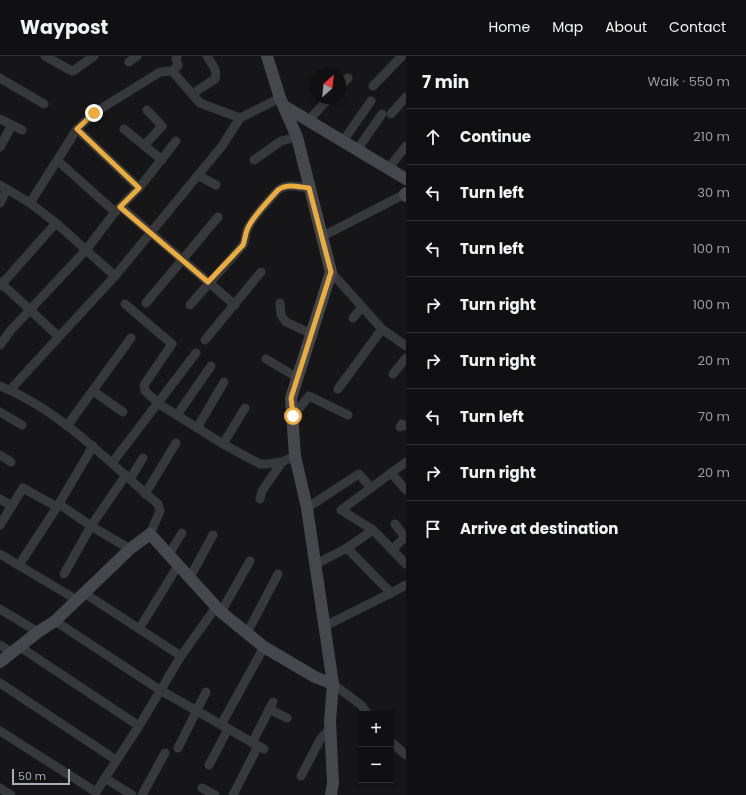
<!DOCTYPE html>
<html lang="en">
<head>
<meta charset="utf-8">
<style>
  :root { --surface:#101012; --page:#19191b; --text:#f1f3f6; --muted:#9c9d9f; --line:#303032 }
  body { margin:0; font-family:Poppins,sans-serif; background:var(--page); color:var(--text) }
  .controls { position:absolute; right:12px; bottom:12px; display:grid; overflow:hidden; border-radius:0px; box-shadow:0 2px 6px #0003 }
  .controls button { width:36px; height:36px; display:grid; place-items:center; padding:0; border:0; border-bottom:1px solid var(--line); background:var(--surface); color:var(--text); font:20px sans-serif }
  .compass { position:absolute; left:310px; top:12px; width:36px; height:36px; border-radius:50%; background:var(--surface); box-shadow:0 2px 6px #0003; rotate:27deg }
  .scale { position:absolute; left:12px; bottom:10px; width:58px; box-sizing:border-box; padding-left:4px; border:2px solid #a8adb7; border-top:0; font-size:11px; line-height:14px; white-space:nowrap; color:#a8adb7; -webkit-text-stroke:3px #111113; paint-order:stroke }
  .stop { position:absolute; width:12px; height:12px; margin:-9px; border:3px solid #e9ac3d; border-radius:50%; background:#fff }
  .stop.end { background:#e9ac3d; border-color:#fff; box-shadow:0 1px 4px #0008 }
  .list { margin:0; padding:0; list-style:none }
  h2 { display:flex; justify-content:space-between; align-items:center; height:52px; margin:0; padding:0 16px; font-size:17px }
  h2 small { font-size:13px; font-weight:400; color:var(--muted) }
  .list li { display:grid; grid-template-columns:26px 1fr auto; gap:12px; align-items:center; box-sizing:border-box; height:56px; padding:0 16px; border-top:1px solid var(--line) }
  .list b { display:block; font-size:15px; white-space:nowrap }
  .list em { font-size:13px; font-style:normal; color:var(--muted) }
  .icon { flex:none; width:22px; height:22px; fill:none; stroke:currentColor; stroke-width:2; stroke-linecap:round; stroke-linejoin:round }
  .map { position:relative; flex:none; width:406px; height:739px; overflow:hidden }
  header { display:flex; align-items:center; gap:24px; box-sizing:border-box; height:56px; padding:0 20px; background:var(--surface); border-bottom:1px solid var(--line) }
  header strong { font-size:19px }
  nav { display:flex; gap:22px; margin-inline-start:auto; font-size:14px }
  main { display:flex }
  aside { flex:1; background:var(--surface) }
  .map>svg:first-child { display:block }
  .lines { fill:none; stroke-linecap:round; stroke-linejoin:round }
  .street { stroke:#37383c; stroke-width:9 }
  .secondary { stroke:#45474c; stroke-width:12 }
  .route { stroke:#e9ac3d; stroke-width:5 }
</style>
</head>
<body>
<header>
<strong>Waypost</strong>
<nav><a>Home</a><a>Map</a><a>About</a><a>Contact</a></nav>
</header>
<main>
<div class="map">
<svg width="406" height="739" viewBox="0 0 406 739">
  <rect width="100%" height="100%" fill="#161618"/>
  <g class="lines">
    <g class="street">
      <polyline points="45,0 68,13 73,15 94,0"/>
      <polyline points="129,6 137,0"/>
      <polyline points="172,15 178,10 176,3 177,0"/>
      <polyline points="0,22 44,48"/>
      <polyline points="340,30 348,22"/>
      <polyline points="373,30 402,0"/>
      <path d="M192 38 215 23C218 14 211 7 207 0"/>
      <polyline points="391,58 406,41"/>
      <polyline points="0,63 22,74"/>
      <polyline points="309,64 329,42"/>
      <polyline points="77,73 94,57 160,16 172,15 200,47 240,62 280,42"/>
      <polyline points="124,73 162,104"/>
      <polyline points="343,85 371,45"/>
      <polyline points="144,90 162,70 147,54"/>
      <polyline points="0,91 12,69"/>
      <polyline points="357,94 382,58"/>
      <polyline points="254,104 281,85 297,81"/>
      <polyline points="58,105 115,156"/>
      <polyline points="388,113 406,90"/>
      <polyline points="199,120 216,129"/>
      <polyline points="0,129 30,147 56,167 115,220"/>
      <polyline points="139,132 176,85"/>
      <polyline points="0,147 7,133"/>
      <polyline points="121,151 235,249"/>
      <polyline points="321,181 405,138"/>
      <polyline points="331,216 382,273 338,333"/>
      <polyline points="0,226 58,280"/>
      <polyline points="0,230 56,167"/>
      <polyline points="146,247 218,161"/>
      <polyline points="280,247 281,259 286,266 312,278"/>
      <polyline points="125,248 172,288 144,329 145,335 159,348 223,388 260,408 267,408 282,406 295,400"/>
      <path d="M190 249 243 189C246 184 245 179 247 174 251 162 270 144 278 134 287 127 299 131 309 132"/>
      <polyline points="353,262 362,251"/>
      <polyline points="382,273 406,290"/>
      <polyline points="205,284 261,216"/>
      <polyline points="0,289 11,274 86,194 115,156 139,132 77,73 30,147"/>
      <polyline points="266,303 298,322"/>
      <polyline points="393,318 406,302"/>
      <path d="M0 330C62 355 108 406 158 448L160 455 150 478"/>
      <polyline points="10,334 115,220 222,90 240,62"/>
      <polyline points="93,335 123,356"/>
      <polyline points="0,356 22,369"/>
      <polyline points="177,359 211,310"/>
      <polyline points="293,360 309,340 348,359"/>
      <polyline points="67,370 131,282"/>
      <polyline points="400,371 402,368 406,370"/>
      <polyline points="197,372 224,326"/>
      <polyline points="223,388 245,352"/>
      <polyline points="0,399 11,406"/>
      <polyline points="406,406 341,454 373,474 406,508"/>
      <polyline points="112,407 196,297"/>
      <polyline points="391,417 406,434"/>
      <polyline points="130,423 143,402"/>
      <polyline points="145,438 176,387"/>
      <polyline points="0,443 12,450"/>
      <polyline points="260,443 262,435 282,406"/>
      <polyline points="59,448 91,470 130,493"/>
      <polyline points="307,452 357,419 359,418 371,432"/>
      <polyline points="0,469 23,432 57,451"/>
      <polyline points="347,492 391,537 406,529"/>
      <polyline points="392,494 405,481 395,468"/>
      <polyline points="0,498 77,544"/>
      <polyline points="169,498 182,477"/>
      <polyline points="316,508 347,492 373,474"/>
      <polyline points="19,509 57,451 93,390"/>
      <polyline points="64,518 91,470 126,419"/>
      <polyline points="190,521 213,479"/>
      <polyline points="84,537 181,600"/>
      <polyline points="0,553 38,576"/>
      <polyline points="221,556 250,505"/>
      <polyline points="55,565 160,634 264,693"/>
      <polyline points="325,570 391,537"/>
      <polyline points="139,573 179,508"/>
      <polyline points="247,577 278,518"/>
      <polyline points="0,589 12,597"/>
      <polyline points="20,591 139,670"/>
      <polyline points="0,627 116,704"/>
      <polyline points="333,628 361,649 368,658"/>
      <polyline points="269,653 287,662"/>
      <polyline points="221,669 264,591"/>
      <polyline points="0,675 96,736 105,722 132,739"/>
      <polyline points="391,686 406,699"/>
      <polyline points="252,687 273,646"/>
      <polyline points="178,692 206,636"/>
      <polyline points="209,709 228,673"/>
      <polyline points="301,720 320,684 330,672"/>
      <polyline points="105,722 139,670 181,600 216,551"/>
      <polyline points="0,732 11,739"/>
      <polyline points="202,732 215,739"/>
      <polyline points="142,739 165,697"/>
      <polyline points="233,739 258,690"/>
    </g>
    <g class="secondary">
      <polyline points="267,0 280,42 297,81 331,216 291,342 295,400 307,452 333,628 330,665 333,727 331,739"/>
      <polyline points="284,50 406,123"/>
      <polyline points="406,137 405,138 406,140"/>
      <polyline points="0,606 38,576 55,565 130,493 150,478 221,556 264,591 315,621 333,628"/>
    </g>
  </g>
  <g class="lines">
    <path class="route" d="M94 57 77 73 139 132 120 151 208 226 243 189C245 184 245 179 247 174 251 162 270 143 278 134 287 127 299 131 309 132L331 216 291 342 293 360"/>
  </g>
</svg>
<div class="controls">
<button>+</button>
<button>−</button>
</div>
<svg class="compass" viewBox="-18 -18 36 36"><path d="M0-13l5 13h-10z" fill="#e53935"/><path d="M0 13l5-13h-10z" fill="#9c9d9f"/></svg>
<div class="scale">50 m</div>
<div class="stop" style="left:293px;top:360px"></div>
<div class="stop end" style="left:94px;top:57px"></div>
</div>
<aside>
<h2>7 min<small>Walk · 550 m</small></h2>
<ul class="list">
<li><svg class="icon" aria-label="ahead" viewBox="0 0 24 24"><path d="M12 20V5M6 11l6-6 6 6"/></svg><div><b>Continue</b></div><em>210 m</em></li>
<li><svg class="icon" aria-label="left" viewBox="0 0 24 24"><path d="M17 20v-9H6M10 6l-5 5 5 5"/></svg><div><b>Turn left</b></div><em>30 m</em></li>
<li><svg class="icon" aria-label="left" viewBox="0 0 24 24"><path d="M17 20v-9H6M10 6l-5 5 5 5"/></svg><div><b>Turn left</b></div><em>100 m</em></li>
<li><svg class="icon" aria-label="right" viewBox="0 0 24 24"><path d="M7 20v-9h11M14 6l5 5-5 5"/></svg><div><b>Turn right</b></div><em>100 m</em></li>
<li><svg class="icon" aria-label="right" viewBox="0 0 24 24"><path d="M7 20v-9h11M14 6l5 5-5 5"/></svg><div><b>Turn right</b></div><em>20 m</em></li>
<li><svg class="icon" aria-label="left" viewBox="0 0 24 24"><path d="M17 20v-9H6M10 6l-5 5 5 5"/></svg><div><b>Turn left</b></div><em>70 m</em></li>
<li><svg class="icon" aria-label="right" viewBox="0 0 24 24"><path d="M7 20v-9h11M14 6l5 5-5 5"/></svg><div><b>Turn right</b></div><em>20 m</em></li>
<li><svg class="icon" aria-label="arrive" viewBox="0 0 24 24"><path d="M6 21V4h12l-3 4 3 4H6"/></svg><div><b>Arrive at destination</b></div></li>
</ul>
</aside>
</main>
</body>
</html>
